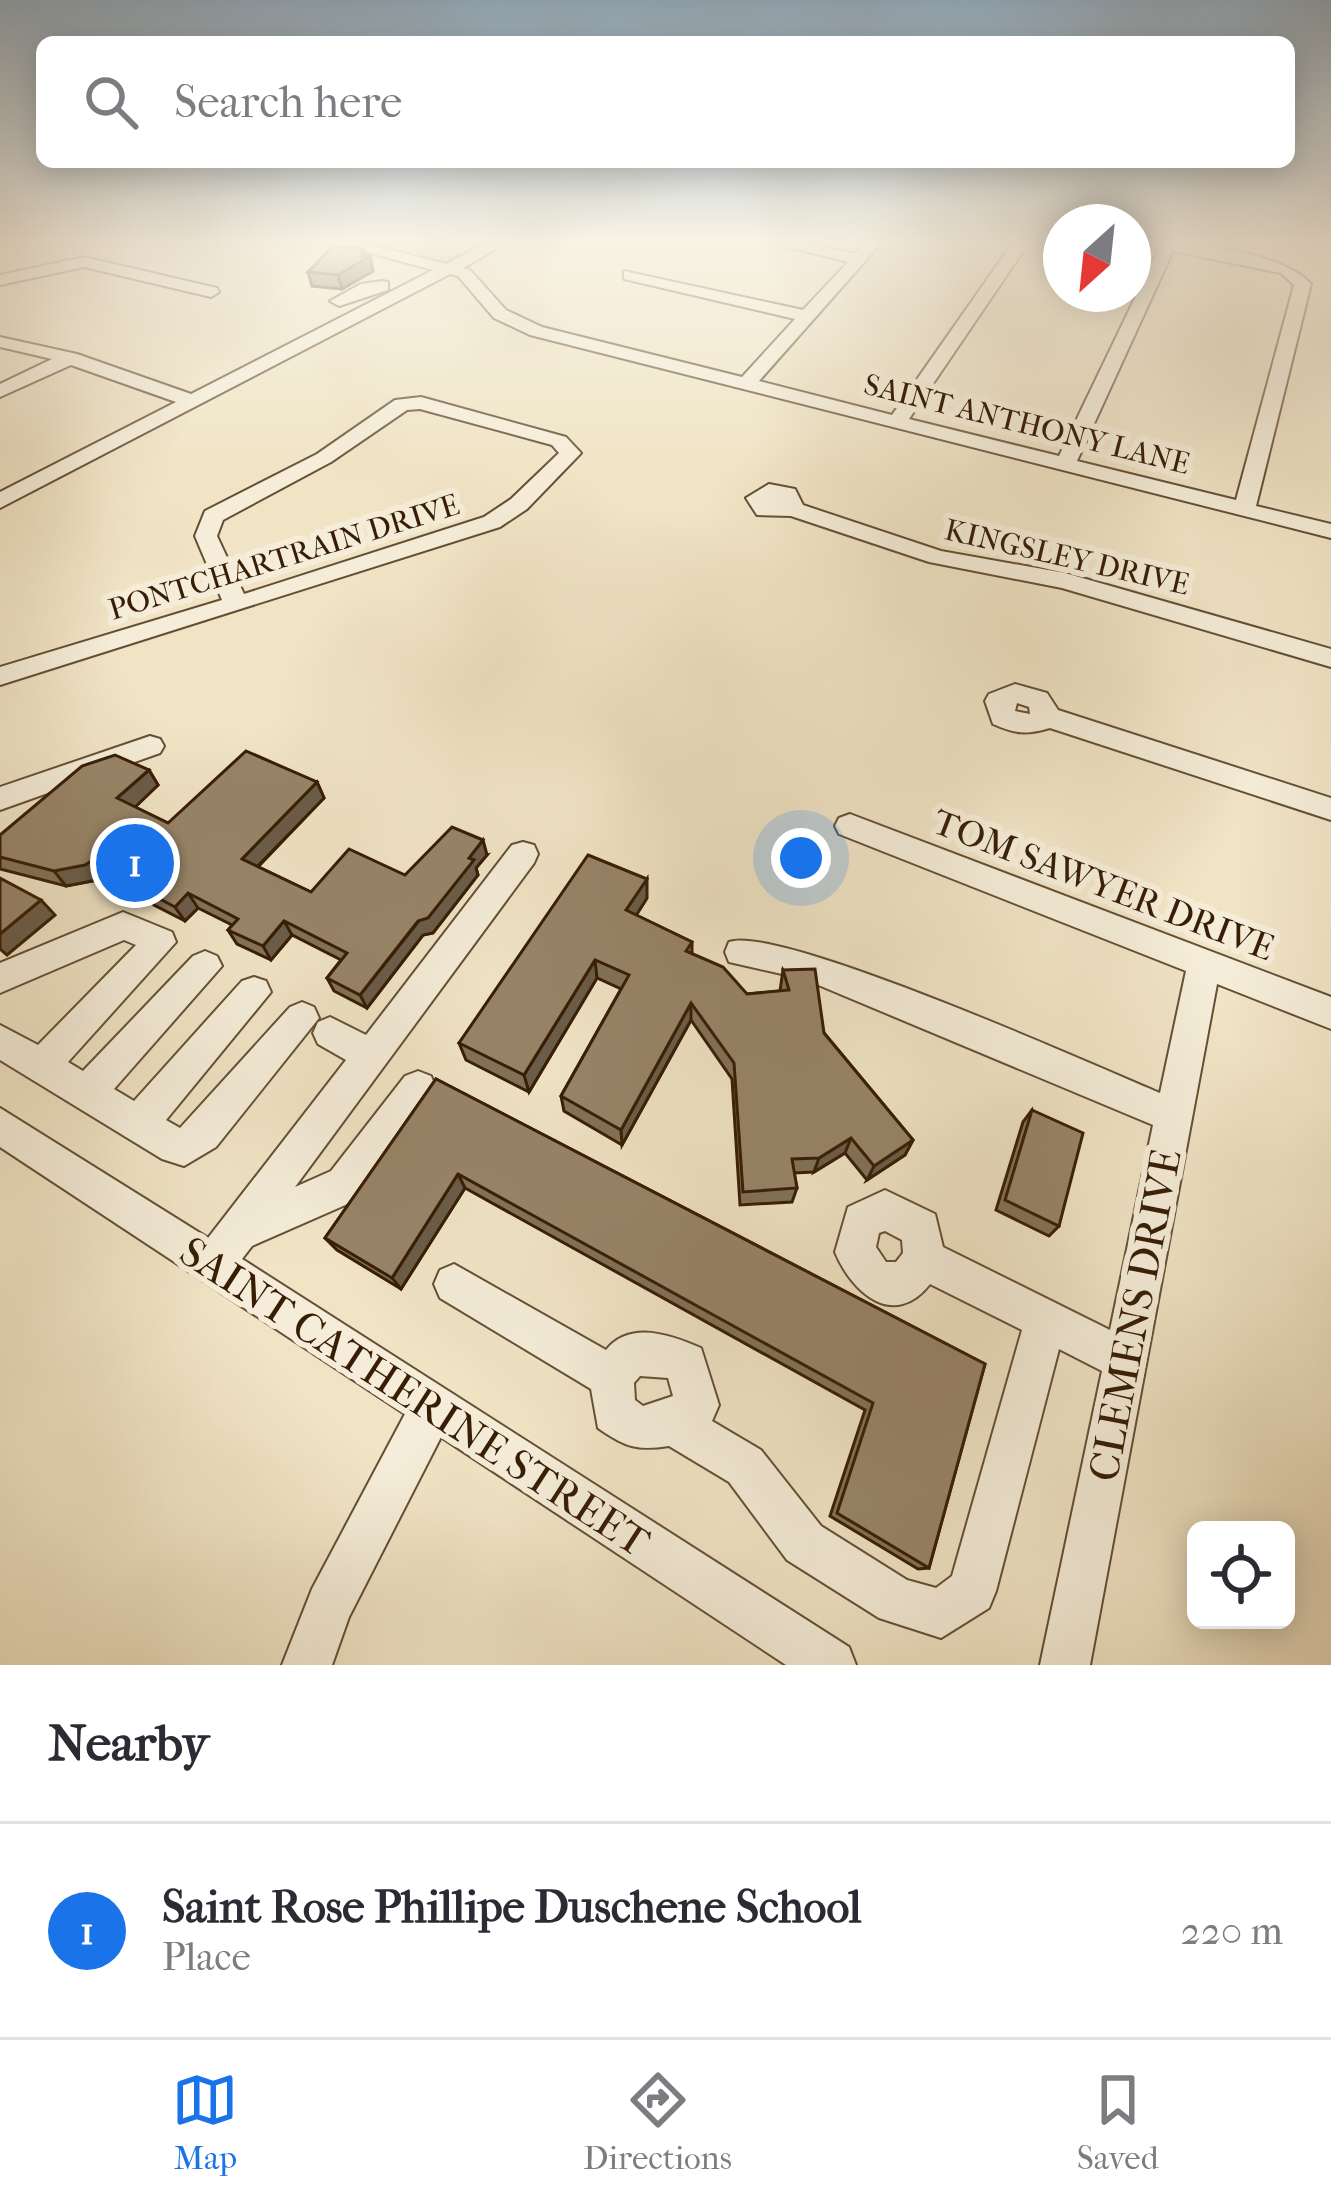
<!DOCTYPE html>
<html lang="en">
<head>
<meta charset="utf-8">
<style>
  :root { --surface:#fff; --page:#f2f2f3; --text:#2b2b33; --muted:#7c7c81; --line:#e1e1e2; --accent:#1a73e8 }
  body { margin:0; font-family:"IM FELL French Canon",serif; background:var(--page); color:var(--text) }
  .controls { position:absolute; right:36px; bottom:36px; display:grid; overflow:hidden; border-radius:18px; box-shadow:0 6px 30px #0003 }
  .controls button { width:108px; height:108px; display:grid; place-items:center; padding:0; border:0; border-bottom:3px solid var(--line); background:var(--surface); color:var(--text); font:60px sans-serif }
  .compass { position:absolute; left:1043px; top:204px; width:108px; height:108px; border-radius:50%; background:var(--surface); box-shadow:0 6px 30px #0003; rotate:207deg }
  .you { position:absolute; left:801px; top:858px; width:42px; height:42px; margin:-30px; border:9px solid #fff; border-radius:50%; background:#1a73e8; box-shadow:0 0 0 18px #1a73e833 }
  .badge { display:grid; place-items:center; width:78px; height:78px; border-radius:50%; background:var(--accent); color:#fff; font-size:39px; font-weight:700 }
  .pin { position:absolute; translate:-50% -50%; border:6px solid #fff; box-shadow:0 3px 12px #0006 }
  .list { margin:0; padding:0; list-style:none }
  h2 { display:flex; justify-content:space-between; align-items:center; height:156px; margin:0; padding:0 48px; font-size:51px }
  h2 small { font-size:39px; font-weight:400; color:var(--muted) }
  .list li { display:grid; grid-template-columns:78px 1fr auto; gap:36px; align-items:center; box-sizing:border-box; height:216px; padding:0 48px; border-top:3px solid var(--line) }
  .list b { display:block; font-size:45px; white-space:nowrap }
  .list p { margin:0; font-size:39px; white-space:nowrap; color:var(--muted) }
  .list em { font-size:39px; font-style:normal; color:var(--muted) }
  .icon { flex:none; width:66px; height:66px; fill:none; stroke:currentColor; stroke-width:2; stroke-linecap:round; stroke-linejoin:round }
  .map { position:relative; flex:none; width:1331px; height:1665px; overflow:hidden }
  .search { position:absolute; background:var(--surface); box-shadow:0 6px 30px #0003; left:36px; right:36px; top:36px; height:132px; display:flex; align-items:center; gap:30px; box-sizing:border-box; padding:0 42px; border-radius:18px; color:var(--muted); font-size:45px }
  .sheet { height:372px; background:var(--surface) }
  nav { display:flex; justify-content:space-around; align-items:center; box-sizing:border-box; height:168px; border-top:3px solid var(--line); background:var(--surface); font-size:33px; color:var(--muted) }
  nav a { display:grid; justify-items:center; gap:6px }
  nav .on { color:var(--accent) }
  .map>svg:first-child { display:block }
  .green { fill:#d1c2a4; stroke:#847054; stroke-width:3 }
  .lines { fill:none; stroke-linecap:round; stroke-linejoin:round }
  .minor-casing { stroke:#654f34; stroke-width:4 }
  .minor { fill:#f5edd9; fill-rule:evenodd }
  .wall { fill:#827259; stroke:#371d04; stroke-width:3 }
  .shaded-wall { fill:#6a5c49; stroke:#371d04; stroke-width:3 }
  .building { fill:#978468; stroke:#371d04; stroke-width:3 }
  .labels { text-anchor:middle; stroke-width:12; stroke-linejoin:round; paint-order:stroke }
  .far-street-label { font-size:30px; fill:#371d04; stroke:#f5edd9 }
  .street-label { font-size:36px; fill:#371d04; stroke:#f5edd9 }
  .near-street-label { font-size:42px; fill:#371d04; stroke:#f5edd9 }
</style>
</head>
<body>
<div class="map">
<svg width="1331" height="1665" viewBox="0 0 1331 1665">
  <rect width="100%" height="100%" fill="#f0e4c5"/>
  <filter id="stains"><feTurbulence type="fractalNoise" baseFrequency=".00167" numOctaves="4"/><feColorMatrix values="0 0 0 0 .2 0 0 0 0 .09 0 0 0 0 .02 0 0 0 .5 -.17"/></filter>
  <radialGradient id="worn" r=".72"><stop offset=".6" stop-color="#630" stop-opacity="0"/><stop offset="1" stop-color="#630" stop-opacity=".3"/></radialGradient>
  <polygon class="green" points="347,241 495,241 443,265"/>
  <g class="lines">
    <defs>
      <g id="minor">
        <path d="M326 241H355L446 264 489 241H510L463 268 470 270 506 310 542 327 742 377 795 319 624 279V271L803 310 848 262 764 241H797L855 254 866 241H883L759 381 892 415 1014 241H1030L909 419 1059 456 1159 248 1140 241C1184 241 1281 251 1311 284L1256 506 1331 524V538L530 335 494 318 458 276 450 274 0 508V492L176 402 71 365 0 397V384L52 359 0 347V337L77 354 191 394 433 270ZM1173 251 1281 273 1294 285 1236 500 1077 461Z"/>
        <polygon points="84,257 217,288 219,292 211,297 84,267 0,285 0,275"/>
        <polygon points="382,281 388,282 388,290 339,306 330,301 361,284"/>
        <path d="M421 397 566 437 581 453 527 509 500 527 0 685V667L222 600 195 536 205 511 317 454 395 400ZM420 409 552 445 559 453 511 499 484 517 244 594 217 536 223 520 331 462 407 410Z"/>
        <polygon points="769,484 795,489 803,505 941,551 1065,573 1331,649 1331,667 1062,588 929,562 791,516 757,515 746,498"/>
        <path d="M1015 684 1047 693 1058 710 1331 798V820L1050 728C1026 735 1016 734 993 724L985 701 989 694ZM1017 703 1029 707 1030 714 1015 711Z"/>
        <polygon points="150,736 160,739 164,746 160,753 0,810 0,787"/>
        <path d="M850 814 1331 997V1029L1217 984 1090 1665H1040L1102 1371 1059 1349 996 1591 989 1608 941 1638 879 1618 787 1560 729 1482 669 1446C637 1451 625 1447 598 1428L591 1389 440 1298 434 1284 440 1270 454 1264 606 1350C630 1320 671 1335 701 1348L719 1405 712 1421 761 1450 821 1526 907 1580 936 1588 952 1576 1022 1330 930 1284C894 1330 852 1293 835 1252L848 1207 885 1190 935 1214 943 1247 1110 1330 1153 1125 804 979 729 962 725 952 729 942C779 924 1093 1065 1160 1093L1186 971 839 834 835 826 839 818ZM885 1231 902 1240 903 1253 896 1262H886L876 1247 879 1233ZM640 1376 668 1378 673 1396 643 1406 635 1400 634 1383Z"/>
        <polygon points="523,842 534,845 538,854 534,863 295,1187 331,1171 405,1076 418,1071 431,1076 436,1088 431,1100 359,1199 252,1246 242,1259 849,1647 856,1665 786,1665 441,1437 349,1617 332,1665 282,1665 312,1589 405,1414 0,1147 0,1108 208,1238 346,1060 318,1044 313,1033 318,1022 330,1017 366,1035 512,845"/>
        <polygon points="123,912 172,932 176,942 68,1062 83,1071 193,956 205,951 217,956 222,966 114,1089 134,1101 242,981 254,977 266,981 271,992 166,1120 180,1128 290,1007 302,1002 314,1007 319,1018 216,1147 184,1166 162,1159 0,1060 0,1025 38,1045 136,945 124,940 0,993 0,963"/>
      </g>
    </defs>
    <use href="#minor" class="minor-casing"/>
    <use href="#minor" class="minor"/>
  </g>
  <g class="wall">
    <polygon points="366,256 370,256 373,271 342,289 312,286 308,272"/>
    <polygon points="149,770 158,785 135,807 168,823 317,782 324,798 258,867 311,892 405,875 487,855 476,868 478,875 433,933 423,935 367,1008 334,991 327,978 341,960 292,935 271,960 237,944 228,930 232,925 198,908 185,921 154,905 143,890 150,883 117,867 97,880 66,886 0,869 0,835"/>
    <polygon points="647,898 636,915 692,942 692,954 747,994 780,991 783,970 824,1033 913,1140 905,1155 867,1180 845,1153 814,1172 794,1173 797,1188 792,1202 740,1205 732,1079 691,1020 622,1145 564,1111 561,1096 621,989 597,978 529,1092 466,1060 459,1043"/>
    <polygon points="436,1079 985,1364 929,1568 918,1569 830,1516 865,1410 465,1188 401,1289 337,1250 325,1238"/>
    <polygon points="1032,1110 1059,1226 1049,1236 996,1210 1023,1122"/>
  </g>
  <g class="shaded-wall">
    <polygon points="364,249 366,258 370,256 373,271 342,289 338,275 361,256"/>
    <polygon points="149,770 158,785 128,814 117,798"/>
    <polygon points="317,782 324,798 250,874 242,859"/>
    <polygon points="483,840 487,855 476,868 478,875 433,933 423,935 367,1008 360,995"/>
    <polygon points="106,852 117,867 97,880 66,886 54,871"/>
    <polygon points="647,879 647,898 627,930 626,910"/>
    <polygon points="188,893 198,908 185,921 175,907"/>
    <polygon points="41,900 55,915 7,955 0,949 0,934"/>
    <polygon points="284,921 292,935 271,960 263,946"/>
    <polygon points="595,960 597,978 529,1092 524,1075"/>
    <polygon points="691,1003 691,1020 622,1145 621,1130"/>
    <polygon points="851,1138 845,1153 814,1172 819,1158"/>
    <polygon points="913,1140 905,1155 867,1180 874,1166"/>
    <polygon points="458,1174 465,1188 401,1289 392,1278"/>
  </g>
  <g class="building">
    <polygon points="333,246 364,249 361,256 370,256 338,275 308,272"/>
    <polygon points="246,751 317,782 242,859 311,892 349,849 405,875 452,827 483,840 469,858 474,860 428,918 418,921 360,995 327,978 347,953 284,921 263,946 228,930 238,919 188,893 175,907 143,890 156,877 106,852 85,865 54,871 0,857 0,835 82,766 115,755 149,770 117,798 168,823"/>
    <polygon points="588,855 647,879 626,910 692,942 686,951 723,967 747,994 789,990 783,970 815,969 824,1033 913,1140 874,1166 851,1138 819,1158 792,1159 797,1188 743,1192 734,1063 691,1003 621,1130 561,1096 629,975 595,960 524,1075 459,1043"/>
    <polygon points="0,878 41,900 0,934"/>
    <polygon points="436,1079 985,1364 929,1568 837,1513 873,1403 458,1174 392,1278 325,1238"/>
    <polygon points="1032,1110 1083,1133 1059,1226 1005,1200"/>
  </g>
  <linearGradient id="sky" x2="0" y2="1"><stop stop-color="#92acc0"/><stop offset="0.51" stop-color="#f8f3e5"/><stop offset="1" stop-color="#f8f3e5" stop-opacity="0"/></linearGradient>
  <rect width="1331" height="475" fill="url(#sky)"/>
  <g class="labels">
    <g class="far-street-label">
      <text transform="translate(1027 424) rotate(14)" y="10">SAINT ANTHONY LANE</text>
      <text transform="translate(284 557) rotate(-17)" y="10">PONTCHARTRAIN DRIVE</text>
      <text transform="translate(1067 557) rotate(13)" y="10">KINGSLEY DRIVE</text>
    </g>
    <g class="street-label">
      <text transform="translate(1104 884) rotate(21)" y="13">TOM SAWYER DRIVE</text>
    </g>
    <g class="near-street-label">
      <text transform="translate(1134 1315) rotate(-79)" y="15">CLEMENS DRIVE</text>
      <text transform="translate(415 1396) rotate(33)" y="15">SAINT CATHERINE STREET</text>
    </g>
  </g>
  <rect width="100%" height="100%" filter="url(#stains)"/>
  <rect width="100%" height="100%" fill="url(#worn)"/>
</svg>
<div class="controls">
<button><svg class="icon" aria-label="locate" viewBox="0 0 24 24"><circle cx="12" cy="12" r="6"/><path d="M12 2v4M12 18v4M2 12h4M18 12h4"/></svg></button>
</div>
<svg class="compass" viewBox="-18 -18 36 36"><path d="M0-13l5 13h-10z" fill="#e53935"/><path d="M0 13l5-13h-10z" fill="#7c7c81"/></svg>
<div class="you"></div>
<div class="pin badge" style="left:135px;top:863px">1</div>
<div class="search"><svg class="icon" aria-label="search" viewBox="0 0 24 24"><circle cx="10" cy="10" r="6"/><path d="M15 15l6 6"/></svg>Search here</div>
</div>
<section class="sheet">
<h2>Nearby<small></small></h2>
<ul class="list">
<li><span class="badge">1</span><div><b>Saint Rose Phillipe Duschene School</b><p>Place</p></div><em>220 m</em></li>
</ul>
</section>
<nav>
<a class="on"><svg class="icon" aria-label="map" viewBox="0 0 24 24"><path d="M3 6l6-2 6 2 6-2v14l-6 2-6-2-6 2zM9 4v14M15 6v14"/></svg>Map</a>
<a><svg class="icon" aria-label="directions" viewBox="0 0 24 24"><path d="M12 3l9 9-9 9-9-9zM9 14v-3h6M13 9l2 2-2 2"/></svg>Directions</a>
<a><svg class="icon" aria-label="saved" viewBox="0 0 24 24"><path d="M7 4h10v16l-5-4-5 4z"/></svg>Saved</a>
</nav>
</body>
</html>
